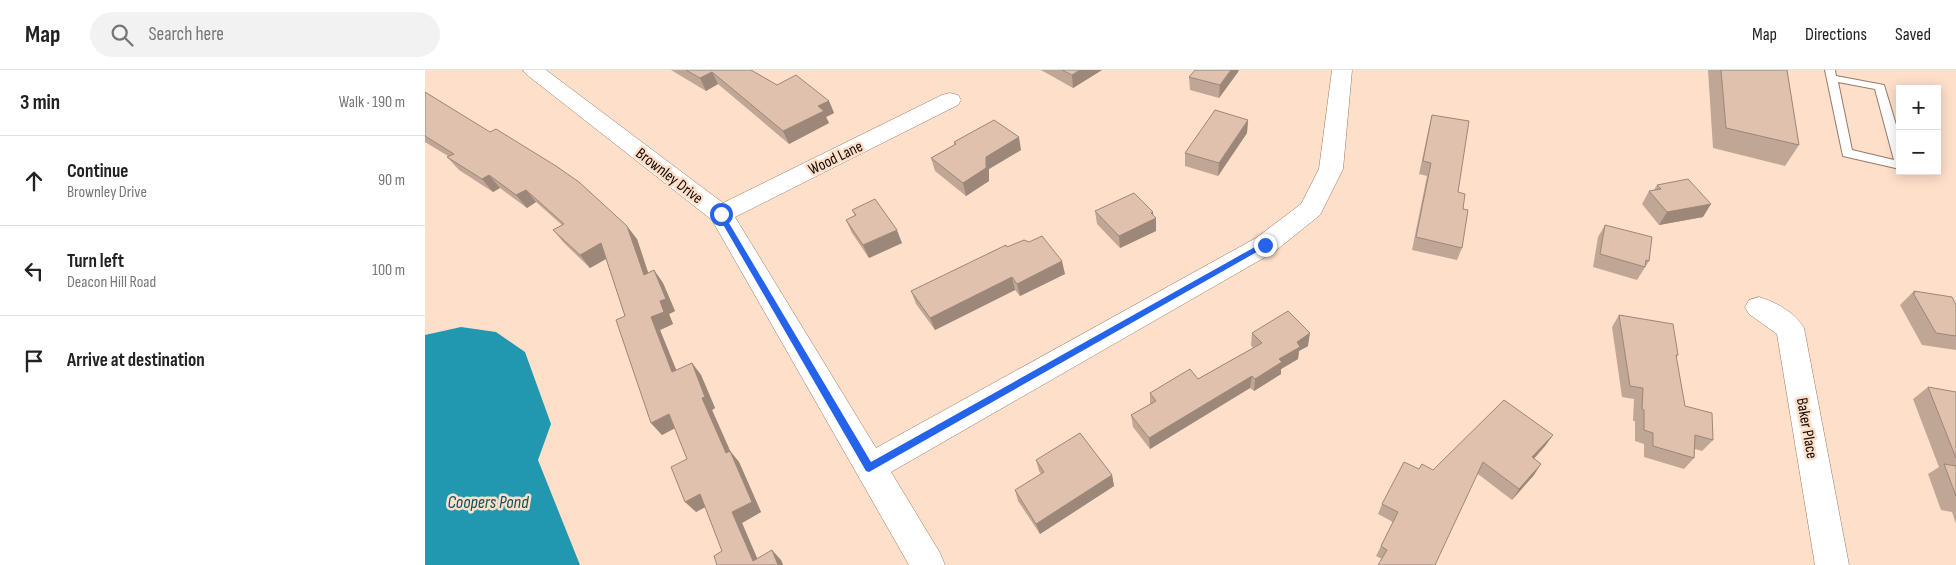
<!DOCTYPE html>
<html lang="en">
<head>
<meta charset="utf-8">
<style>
  :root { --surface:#fff; --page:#f2f2f2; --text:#222; --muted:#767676; --line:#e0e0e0 }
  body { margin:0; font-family:"Sofia Sans Condensed",sans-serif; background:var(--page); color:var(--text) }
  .controls { position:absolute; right:15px; top:15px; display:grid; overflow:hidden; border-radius:0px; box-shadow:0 2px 12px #0003 }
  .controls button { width:45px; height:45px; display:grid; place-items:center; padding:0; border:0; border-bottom:1px solid var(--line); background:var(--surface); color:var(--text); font:25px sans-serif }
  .stop { position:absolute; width:15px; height:15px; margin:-11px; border:4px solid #2563eb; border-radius:50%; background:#fff }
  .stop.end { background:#2563eb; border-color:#fff; box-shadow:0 1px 5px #0008 }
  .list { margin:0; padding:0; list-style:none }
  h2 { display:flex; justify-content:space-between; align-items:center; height:65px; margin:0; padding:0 20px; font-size:21px }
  h2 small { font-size:16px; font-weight:400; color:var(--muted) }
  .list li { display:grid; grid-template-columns:32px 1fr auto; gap:15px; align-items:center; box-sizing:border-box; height:90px; padding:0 20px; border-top:1px solid var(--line) }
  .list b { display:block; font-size:19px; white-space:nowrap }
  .list p { margin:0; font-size:16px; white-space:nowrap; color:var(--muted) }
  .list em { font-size:16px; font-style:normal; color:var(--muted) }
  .icon { flex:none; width:28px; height:28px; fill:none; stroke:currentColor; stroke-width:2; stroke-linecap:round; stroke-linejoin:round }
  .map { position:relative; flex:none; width:1531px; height:495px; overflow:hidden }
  header { display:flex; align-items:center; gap:30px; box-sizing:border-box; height:70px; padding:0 25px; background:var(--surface); border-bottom:1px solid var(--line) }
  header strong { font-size:24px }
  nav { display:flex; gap:28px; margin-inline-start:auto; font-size:18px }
  .search { width:350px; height:45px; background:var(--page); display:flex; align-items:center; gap:12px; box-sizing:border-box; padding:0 18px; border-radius:28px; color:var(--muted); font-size:19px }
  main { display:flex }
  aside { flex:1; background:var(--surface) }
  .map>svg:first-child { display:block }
  .water { fill:#2198b0 }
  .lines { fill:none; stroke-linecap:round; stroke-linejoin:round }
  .lane-casing { stroke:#977b68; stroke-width:2 }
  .street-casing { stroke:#977b68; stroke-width:1 }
  .lane { fill:#fff; fill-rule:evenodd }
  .street { fill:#fff; fill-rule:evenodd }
  .wall { fill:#c0a695 }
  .shaded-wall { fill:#9c8779 }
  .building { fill:#dfc1ad; stroke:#9c8779 }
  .route { fill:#2563eb }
  .labels { text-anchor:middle; stroke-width:5; stroke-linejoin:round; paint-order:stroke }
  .street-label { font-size:16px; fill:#150b05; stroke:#fedfca }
  .water-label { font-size:18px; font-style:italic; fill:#11505d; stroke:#fedfca }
</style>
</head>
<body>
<header>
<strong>Map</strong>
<div class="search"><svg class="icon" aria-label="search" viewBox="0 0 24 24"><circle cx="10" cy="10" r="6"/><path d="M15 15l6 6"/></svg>Search here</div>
<nav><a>Map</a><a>Directions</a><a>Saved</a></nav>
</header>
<main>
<aside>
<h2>3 min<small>Walk · 190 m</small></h2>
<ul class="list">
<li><svg class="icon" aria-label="ahead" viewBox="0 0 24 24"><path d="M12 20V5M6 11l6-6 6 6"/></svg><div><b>Continue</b><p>Brownley Drive</p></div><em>90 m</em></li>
<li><svg class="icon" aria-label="left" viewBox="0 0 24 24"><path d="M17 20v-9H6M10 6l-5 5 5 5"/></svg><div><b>Turn left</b><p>Deacon Hill Road</p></div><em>100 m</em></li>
<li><svg class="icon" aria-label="arrive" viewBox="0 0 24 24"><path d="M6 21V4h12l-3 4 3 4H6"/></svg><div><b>Arrive at destination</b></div></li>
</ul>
</aside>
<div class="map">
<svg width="1531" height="495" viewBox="0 0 1531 495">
  <rect width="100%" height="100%" fill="#fedfca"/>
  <polygon class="water" points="36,257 71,262 100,282 126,354 113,390 155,495 0,495 0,265"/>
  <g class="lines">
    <defs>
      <path id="lane" d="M1400 0H1410L1411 6 1459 15 1475 68V99L1418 86ZM1413 12 1450 19 1469 90 1427 80Z"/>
      <g id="street">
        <polygon points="98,0 121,0 298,133 517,25 525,23 533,25 536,30 533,35 310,147 451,378 831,168 876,134 894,99 907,0 927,0 918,99 895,145 849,182 466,402 515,483 520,495 484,495 287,150 101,4"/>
        <path d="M1334 227C1349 231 1371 243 1379 258L1424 495H1390L1352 264 1324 244 1320 237 1324 230Z"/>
      </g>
    </defs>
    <use href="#lane" class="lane-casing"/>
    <use href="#street" class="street-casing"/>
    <use href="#lane" class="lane"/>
    <use href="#street" class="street"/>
  </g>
  <g class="wall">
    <polygon points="246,0 326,0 352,15 404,31 409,43 401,47 404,53 364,74 293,14 281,21"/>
    <polygon points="616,0 677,0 648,18"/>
    <polygon points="1283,0 1362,0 1374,75 1360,96 1288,78"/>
    <polygon points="813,2 794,28 765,20 764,7"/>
    <polygon points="0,22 212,169 223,203 229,200 238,213 250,241 244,244 248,254 235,260 251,300 267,293 276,305 290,338 287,340 305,381 314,392 336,442 317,453 332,488 356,490 358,495 292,495 297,481 280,437 271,442 262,389 250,358 237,365 226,353 200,246 181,189 165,198 139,173 128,160 137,155 111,132 102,138 75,118 68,122 34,100 22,87 23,86 0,72"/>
    <polygon points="1007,45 1038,139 1037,178 1032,190 987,180 1002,106 994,104 1004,57"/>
    <polygon points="823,50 822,63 793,106 760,96 760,83"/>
    <polygon points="529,72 596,80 564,99 564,111 541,126 510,101 506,88 529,75"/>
    <polygon points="1232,115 1278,147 1234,155 1217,134 1224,121 1229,120"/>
    <polygon points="427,140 477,173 444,188 427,163 421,150 430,146"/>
    <polygon points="670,141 728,142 731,161 695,178 672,154"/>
    <polygon points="1180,155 1224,191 1212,210 1168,197 1173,167"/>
    <polygon points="582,177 640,204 595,226 590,220 510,260 491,234 486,221"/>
    <polygon points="1489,221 1531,235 1531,280 1497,275 1475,235"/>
    <polygon points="1194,245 1253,285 1251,288 1260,336 1288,370 1277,381 1270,379 1269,388 1259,399 1219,387 1219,374 1210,371 1210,351 1208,351 1209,329 1197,327 1187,257"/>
    <polygon points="827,263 883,276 874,281 873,289 856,299 856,304 829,321 825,318 725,379 708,357 706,345 725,334 725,323 773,309 828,278 826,275"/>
    <polygon points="1503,317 1531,322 1531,454 1527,442 1516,440 1503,404 1514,397 1488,329"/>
    <polygon points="1128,365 1120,376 1109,389 1109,405 1087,430 1053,404 957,489 951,486 968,452 953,444 957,434 994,399 1008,400"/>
    <polygon points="611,390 687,405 689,416 615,464 593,431 590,420 616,404 614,401"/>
  </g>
  <g class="shaded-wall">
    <polygon points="655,0 677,0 648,18 647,5"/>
    <polygon points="806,0 814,0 813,2 794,28 795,15"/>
    <polygon points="287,2 293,14 281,21 275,8"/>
    <polygon points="404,31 409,43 401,47 404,53 364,74 358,61 393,36"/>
    <polygon points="823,50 822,63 793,106 794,93"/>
    <polygon points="594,67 596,80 564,99 564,111 541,126 538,113 561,87"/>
    <polygon points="64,105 75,118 68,122 57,109"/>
    <polygon points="101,120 111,132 102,138 91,125"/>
    <polygon points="1286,134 1278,147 1234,155 1242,142"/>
    <polygon points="728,142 728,149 731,148 731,161 695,178 694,166"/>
    <polygon points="202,156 212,169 228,217 219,205"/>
    <polygon points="472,160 477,173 444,188 438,175"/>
    <polygon points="176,173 186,186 165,198 155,185"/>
    <polygon points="637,191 640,204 595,226 592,214"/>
    <polygon points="229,200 238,213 250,241 244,244 248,254 235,260 257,314 247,302 226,247 235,231"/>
    <polygon points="587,207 590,220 510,260 505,248"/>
    <polygon points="885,263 883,276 874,281 873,289 856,299 856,304 829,321 830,309 854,289 872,272"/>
    <polygon points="267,293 276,305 290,338 287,340 311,394 301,383 277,328"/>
    <polygon points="827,306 825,318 725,379 724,368"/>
    <polygon points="244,344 254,356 237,365 226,353"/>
    <polygon points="1128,365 1120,376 1100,398 1107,387"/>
    <polygon points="305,381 314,392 336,442 317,453 335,495 328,491 307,442"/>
    <polygon points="1116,394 1109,405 1087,430 1094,419"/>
    <polygon points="687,405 689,416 615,464 611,454"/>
    <polygon points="275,424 286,434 271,442 260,432"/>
    <polygon points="347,480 356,490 358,495 353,495"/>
  </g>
  <g class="building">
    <polygon points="261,0 326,0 352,15 371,5 404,31 393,36 399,41 358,61 287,2 275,8"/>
    <polygon points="637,0 655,0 647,5"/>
    <polygon points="770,0 806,0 795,15 764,7"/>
    <polygon points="1296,0 1362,0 1374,75 1301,58"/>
    <polygon points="0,22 65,62 71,59 131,96 154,112 202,156 219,205 229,200 241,229 235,231 239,242 226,247 247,302 267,293 280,327 277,328 301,383 305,381 327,432 307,442 328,491 347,480 353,495 292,495 289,486 297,481 275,424 260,432 246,397 262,389 244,344 226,353 191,250 200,246 176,173 155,185 128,160 139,154 101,120 91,125 64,105 57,109 22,87 29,84 0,66"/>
    <polygon points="790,40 823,50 794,93 760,83"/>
    <polygon points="1007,45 1044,51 1033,122 1040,124 1038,139 1043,140 1037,178 991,167 1006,93 998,91"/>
    <polygon points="569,50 594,67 561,87 561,98 538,113 506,88 531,74 529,72"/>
    <polygon points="1263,109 1286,134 1242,142 1224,121 1236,119 1232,115"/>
    <polygon points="709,123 728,142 726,143 731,148 694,166 670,141"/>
    <polygon points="450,129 472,160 438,175 421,150 431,145 427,140"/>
    <polygon points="1180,155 1227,167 1224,191 1221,190 1220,197 1175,184"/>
    <polygon points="617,166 637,191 592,214 587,207 505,248 486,221 581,175 582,177 599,170 604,172"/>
    <polygon points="1489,221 1527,227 1531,235 1531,266 1511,263 1488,223 1490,223"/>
    <polygon points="863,241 885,263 872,272 875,277 854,289 857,292 830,309 827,306 724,368 706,345 731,331 725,323 765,299 773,309 837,273 827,263"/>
    <polygon points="1194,245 1248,254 1253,285 1251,285 1260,336 1287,343 1288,370 1270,365 1269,388 1228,376 1228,363 1219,360 1219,340 1217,339 1218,318 1205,316"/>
    <polygon points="1503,317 1531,322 1531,388"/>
    <polygon points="1079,330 1128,365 1107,387 1116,394 1094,419 1058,392 1010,495 953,495 962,480 956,476 973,442 957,434 979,392 994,399 997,394 1008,400"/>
    <polygon points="655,363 687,405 611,454 590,420 619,402 611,390"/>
    <polygon points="1519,394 1531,396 1531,426"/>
  </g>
  <polygon class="route" points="293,143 298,143 446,392 837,173 840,173 844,175 444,402 441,401 292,144"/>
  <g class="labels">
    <g class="street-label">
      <text transform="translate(410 87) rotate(-26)" y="6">Wood Lane</text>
      <text transform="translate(245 105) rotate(38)" y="6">Brownley Drive</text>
      <text transform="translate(1383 358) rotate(80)" y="6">Baker Place</text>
    </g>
    <g class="water-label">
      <text x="63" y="438">Coopers Pond</text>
    </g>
  </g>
</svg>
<div class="controls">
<button>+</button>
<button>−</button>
</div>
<div class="stop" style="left:296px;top:144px"></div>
<div class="stop end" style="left:840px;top:175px"></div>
</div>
</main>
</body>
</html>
